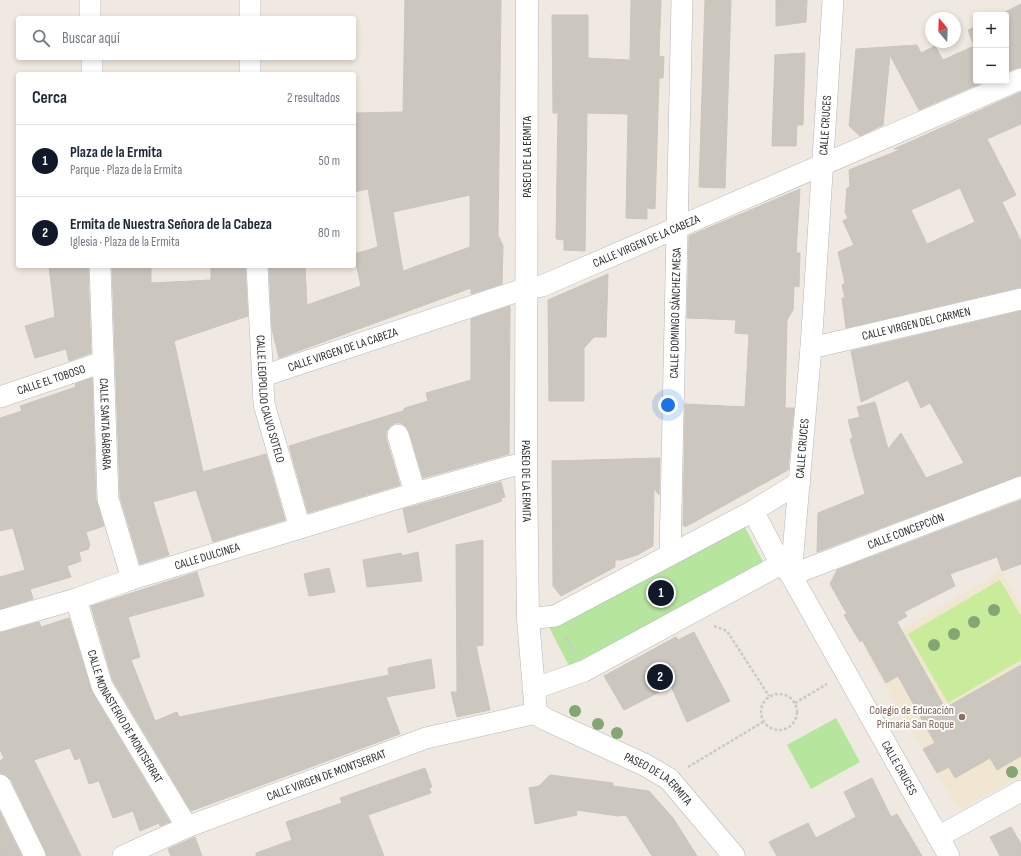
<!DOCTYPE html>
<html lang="es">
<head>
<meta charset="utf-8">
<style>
  :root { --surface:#fff; --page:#f2f2f3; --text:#1f2937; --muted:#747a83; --line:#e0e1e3; --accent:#111827 }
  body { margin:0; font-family:"Sofia Sans Condensed",sans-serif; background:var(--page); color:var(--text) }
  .controls { position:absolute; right:12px; top:12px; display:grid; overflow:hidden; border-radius:4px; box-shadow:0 2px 6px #0003 }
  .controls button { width:36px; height:36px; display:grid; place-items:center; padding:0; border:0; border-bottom:1px solid var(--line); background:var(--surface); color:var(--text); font:20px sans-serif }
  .compass { position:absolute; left:925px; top:12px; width:36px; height:36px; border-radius:50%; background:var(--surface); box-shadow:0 2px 6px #0003; rotate:341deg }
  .you { position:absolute; left:668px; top:405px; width:14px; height:14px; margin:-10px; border:3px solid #fff; border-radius:50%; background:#1a73e8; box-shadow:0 0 0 6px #1a73e833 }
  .badge { display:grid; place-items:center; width:26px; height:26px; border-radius:50%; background:var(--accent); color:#fff; font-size:13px; font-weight:700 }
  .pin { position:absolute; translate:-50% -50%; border:2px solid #fff; box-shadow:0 1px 4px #0006 }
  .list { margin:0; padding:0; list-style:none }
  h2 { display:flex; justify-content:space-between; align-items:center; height:52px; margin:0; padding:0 16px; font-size:17px }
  h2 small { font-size:13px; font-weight:400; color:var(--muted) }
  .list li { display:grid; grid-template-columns:26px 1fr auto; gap:12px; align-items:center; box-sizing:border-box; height:72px; padding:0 16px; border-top:1px solid var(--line) }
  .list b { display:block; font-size:15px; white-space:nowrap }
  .list p { margin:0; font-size:13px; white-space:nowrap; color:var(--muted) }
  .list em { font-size:13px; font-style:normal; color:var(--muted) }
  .icon { flex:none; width:22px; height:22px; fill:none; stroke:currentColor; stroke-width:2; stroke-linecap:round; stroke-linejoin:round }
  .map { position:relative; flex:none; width:1021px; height:856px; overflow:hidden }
  .search { position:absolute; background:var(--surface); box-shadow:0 2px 6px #0003; left:16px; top:16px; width:340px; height:44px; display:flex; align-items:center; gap:10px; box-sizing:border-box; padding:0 14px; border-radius:4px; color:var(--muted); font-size:15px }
  .panel { position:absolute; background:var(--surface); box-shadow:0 2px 6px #0003; left:16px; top:72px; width:340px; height:196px; border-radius:4px }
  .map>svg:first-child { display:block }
  .education { fill:#f0e6d1 }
  .green { fill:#b6e59e }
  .pitch { fill:#c9ec9a }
  .building { fill:#cbc7bf; stroke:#cbc5ba; fill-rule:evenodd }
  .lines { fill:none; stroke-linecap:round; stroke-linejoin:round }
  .minor-casing { stroke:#b4b7c1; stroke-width:22 }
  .tertiary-casing { stroke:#b4b7c1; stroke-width:23 }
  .path { stroke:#c9c9c9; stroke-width:2.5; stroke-dasharray:3 2; stroke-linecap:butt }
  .minor { stroke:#fff; stroke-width:21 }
  .tertiary { stroke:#fff; stroke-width:22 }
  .tree { fill:#84a574 }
  .education-dot { fill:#8d6e63; stroke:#fff; stroke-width:1.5 }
  .labels { text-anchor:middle; stroke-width:3.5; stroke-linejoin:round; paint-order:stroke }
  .street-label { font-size:12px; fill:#2e2e2e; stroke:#fff }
  .education-label { font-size:12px; fill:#785e54; stroke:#fff; text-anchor:end }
</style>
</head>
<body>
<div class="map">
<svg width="1021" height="856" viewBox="0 0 1021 856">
  <rect width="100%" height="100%" fill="#efe9e1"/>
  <polygon class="education" points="1001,571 1021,606 1021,776 959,810 865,651"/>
  <g class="green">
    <polygon points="744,525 764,564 569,666 549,627"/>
    <polygon points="836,718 860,762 811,789 787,745"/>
  </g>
  <polygon class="pitch" points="1000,580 1021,616 1021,660 948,703 908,634"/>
  <g class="building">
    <path d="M405 0H501L498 235 503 246 502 284 471 294V288L279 358 272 329 269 266H305L307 305 361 286 354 254 378 247 368 189 354 192V113L403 112ZM470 195V247L403 271 393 212Z"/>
    <polygon points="631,0 661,0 659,56 664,57 663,78 659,78 655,209 647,208 647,219 626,218 628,114 587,113 585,251 564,250 564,240 556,239 558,113 553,113 552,15 588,15 588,58 630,60"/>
    <polygon points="705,0 731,0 725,188 699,187"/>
    <polygon points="776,0 807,0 806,22 776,26"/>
    <polygon points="1021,4 1021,67 1006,72 1006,15 999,15"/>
    <polygon points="976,26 976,81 986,81 919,110 890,55 883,125 860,136 849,126 856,49 917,45 921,53 935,46 943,60 974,46 968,30"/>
    <polygon points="805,53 803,125 797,125 796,146 772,146 775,55"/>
    <path d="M1021 92V124L987 139 1016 195 1002 202 1021 241V287L846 328 842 298H845L842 285 845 283 838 252 854 245 843 221 848 218 845 212 847 188 850 187 849 170 902 149H894ZM960 188 975 222 927 244 911 210Z"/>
    <polygon points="800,189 796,253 800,253 799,287 794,286 793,310 787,320 785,408 794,408 788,470 685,527 683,525 685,404 745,407 749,334 735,333 736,320 687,318 689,236"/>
    <polygon points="49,266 88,266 91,353 69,361 66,349 35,358 25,326 55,317"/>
    <polygon points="112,266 151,266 151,283 211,280 211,266 245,266 248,316 174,341 203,472 266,454 285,520 213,542 196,490 153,502 169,555 140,564 120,497"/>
    <polygon points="608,274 606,337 594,337 584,348 584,401 549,401 548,300"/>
    <polygon points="510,306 509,454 423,478 409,431 407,427 401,423 395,423 389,427 386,432 386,438 400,485 308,513 289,446 403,411 405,408 428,401 426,393 471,380 471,319"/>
    <polygon points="1021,311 1021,475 817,552 818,513 865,494 850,439 853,438 848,420 860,417 857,407 875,402 888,449 901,433 926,478 964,463 930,403 921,408 908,380 861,402 851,351"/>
    <polygon points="92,378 96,499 104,526 86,532 90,546 88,547 89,549 79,552 81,561 67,566 71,577 30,589 33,599 0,609 0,577 25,570 13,528 0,531 0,418 22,411 20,406 76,387 75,384"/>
    <polygon points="660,458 659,495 654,488 653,546 637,555 621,560 615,560 615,567 561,596 553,586 552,461"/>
    <polygon points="501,482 505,497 501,498 502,501 408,533 403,509"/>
    <polygon points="1021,500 1021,564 1002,571 997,557 950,574 955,586 904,612 907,616 897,622 945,708 1021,665 1021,756 997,770 990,758 955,778 949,767 937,773 923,749 935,743 898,676 886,683 862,640 860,642 844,615 847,614 830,584 837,570"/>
    <polygon points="483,540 483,645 476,646 490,710 457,717 451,692 457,692 456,545"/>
    <polygon points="418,552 422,581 367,587 363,560 401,553 402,556"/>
    <polygon points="329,568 335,592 309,596 304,574"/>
    <polygon points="197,572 204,596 128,617 140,657 131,660 155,721 177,712 179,717 389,675 388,668 431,659 435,688 386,697 400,734 191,811 113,681 91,606"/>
    <polygon points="69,618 92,692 170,822 160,826 159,823 140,831 133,811 113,818 99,781 89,784 80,758 75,760 70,748 34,760 81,856 47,856 11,780 6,775 0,773 0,761 4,758 0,750 0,633 39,622 41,627"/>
    <polygon points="694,632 730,701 687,722 671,686 624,710 604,676 676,637 678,640"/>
    <polygon points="425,768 432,787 429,788 431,793 368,815 384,856 256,856 256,853 292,840 286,822 342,803 340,798"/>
    <polygon points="550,775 613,783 613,786 649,791 673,818 697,856 652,856 626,815 618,816 576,810 577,815 535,824 529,788 539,786"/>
    <polygon points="872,778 891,817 897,814 922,856 777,856 769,842 808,823 816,838 856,817 844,792"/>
    <polygon points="0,812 22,856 0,856"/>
    <polygon points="1011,827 1021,844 1021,856 1000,856 990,837"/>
    <polygon points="195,837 202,856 171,856 168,849"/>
  </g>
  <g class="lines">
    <defs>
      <g id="minor">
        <polyline points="90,0 90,18"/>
        <polyline points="250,18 250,0"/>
        <polyline points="92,58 92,74"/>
        <polyline points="250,74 250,58"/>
        <path id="s1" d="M100 266 108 499 132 579"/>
        <path id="s2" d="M257 266 264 404 300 528"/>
        <path id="s3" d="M811 348 1021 299"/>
        <path id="s4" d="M263 376 527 288 542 286 1021 79"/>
        <path id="s5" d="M0 397 103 362"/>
        <polyline points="398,435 415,493"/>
        <path id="s6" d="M753 511 781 564 791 575 949 856"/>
        <path id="s7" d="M670 555 682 0"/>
        <path id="s8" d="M791 575 811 348 833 0"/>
        <path id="s9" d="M791 575 1021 487"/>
        <path id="s10" d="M76 599 102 686 187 827"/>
        <polyline points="528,619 555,616 753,511 800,482"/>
        <path id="s11" d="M0 621 76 599 132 579 415 493 526 462"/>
        <polyline points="533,689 584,671 781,564"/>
        <polyline points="0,785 35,856"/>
        <polyline points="938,837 1021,791"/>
        <path id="s12" d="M123 856 187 827 426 738 536 713"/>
      </g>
      <g id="tertiary">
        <path id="s13" d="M527 0 526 462 528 619 536 713 545 719 645 765 669 779 734 856"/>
      </g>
    </defs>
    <use href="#minor" class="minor-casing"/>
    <use href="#tertiary" class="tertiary-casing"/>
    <g class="path">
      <polyline points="714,626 727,631 769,696"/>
      <polyline points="565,637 574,651"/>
      <circle cx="779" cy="712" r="18"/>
      <polyline points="795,703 827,684"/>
      <polyline points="688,767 763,722"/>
    </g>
    <use href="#minor" class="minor"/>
    <use href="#tertiary" class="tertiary"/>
  </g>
  <g class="tree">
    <circle cx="994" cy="610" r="6"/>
    <circle cx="974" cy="622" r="6"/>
    <circle cx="954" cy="634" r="6"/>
    <circle cx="934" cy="645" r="6"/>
    <circle cx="575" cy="711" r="6"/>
    <circle cx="598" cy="724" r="6"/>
    <circle cx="617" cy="733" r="6"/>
    <circle cx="1012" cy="772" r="6"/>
  </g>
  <circle class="education-dot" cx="962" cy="717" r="4"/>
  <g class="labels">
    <g class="street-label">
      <text dy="4" stroke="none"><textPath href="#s8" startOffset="451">CALLE CRUCES</textPath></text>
      <text transform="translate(527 157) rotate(-90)" y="4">PASEO DE LA ERMITA</text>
      <text dy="4" stroke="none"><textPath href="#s4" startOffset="407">CALLE VIRGEN DE LA CABEZA</textPath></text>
      <text dy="4" stroke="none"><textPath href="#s7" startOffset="242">CALLE DOMINGO SÁNCHEZ MESA</textPath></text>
      <text dy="4" stroke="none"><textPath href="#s3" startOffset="108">CALLE VIRGEN DEL CARMEN</textPath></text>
      <text dy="4" stroke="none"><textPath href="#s4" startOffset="84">CALLE VIRGEN DE LA CABEZA</textPath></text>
      <text dy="4" stroke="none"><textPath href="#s5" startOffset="54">CALLE EL TOBOSO</textPath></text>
      <text dy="4" stroke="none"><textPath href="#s2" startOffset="134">CALLE LEOPOLDO CALVO SOTELO</textPath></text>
      <text dy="4" stroke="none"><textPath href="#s1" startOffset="158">CALLE SANTA BÁRBARA</textPath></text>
      <text dy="4" stroke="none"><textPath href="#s8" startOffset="127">CALLE CRUCES</textPath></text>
      <text dy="4" stroke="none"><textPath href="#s13" startOffset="481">PASEO DE LA ERMITA</textPath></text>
      <text dy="4" stroke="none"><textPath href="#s9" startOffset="123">CALLE CONCEPCIÓN</textPath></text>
      <text dy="4" stroke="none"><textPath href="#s11" startOffset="217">CALLE DULCINEA</textPath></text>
      <text dy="4" stroke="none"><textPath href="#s10" startOffset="128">CALLE MONASTERIO DE MONTSERRAT</textPath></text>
      <text dy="4" stroke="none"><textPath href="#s6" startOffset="296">CALLE CRUCES</textPath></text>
      <text dy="4" stroke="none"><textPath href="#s12" startOffset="219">CALLE VIRGEN DE MONTSERRAT</textPath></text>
      <text dy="4" stroke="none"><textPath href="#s13" startOffset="853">PASEO DE LA ERMITA</textPath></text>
    </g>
    <g class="education-label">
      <text x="954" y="714">Colegio de Educación<tspan x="954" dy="14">Primaria San Roque</tspan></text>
    </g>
  </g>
</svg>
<div class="controls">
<button>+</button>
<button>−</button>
</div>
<svg class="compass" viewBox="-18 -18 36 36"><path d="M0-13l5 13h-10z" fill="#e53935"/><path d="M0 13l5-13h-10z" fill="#747a83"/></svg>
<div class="you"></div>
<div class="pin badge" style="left:661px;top:593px">1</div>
<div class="pin badge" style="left:660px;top:677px">2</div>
<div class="search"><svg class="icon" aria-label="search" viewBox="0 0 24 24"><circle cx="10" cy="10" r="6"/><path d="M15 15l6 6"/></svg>Buscar aquí</div>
<section class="panel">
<h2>Cerca<small>2 resultados</small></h2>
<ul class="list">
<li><span class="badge">1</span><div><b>Plaza de la Ermita</b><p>Parque · Plaza de la Ermita</p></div><em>50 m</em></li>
<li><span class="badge">2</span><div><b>Ermita de Nuestra Señora de la Cabeza</b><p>Iglesia · Plaza de la Ermita</p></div><em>80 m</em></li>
</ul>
</section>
</div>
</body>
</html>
